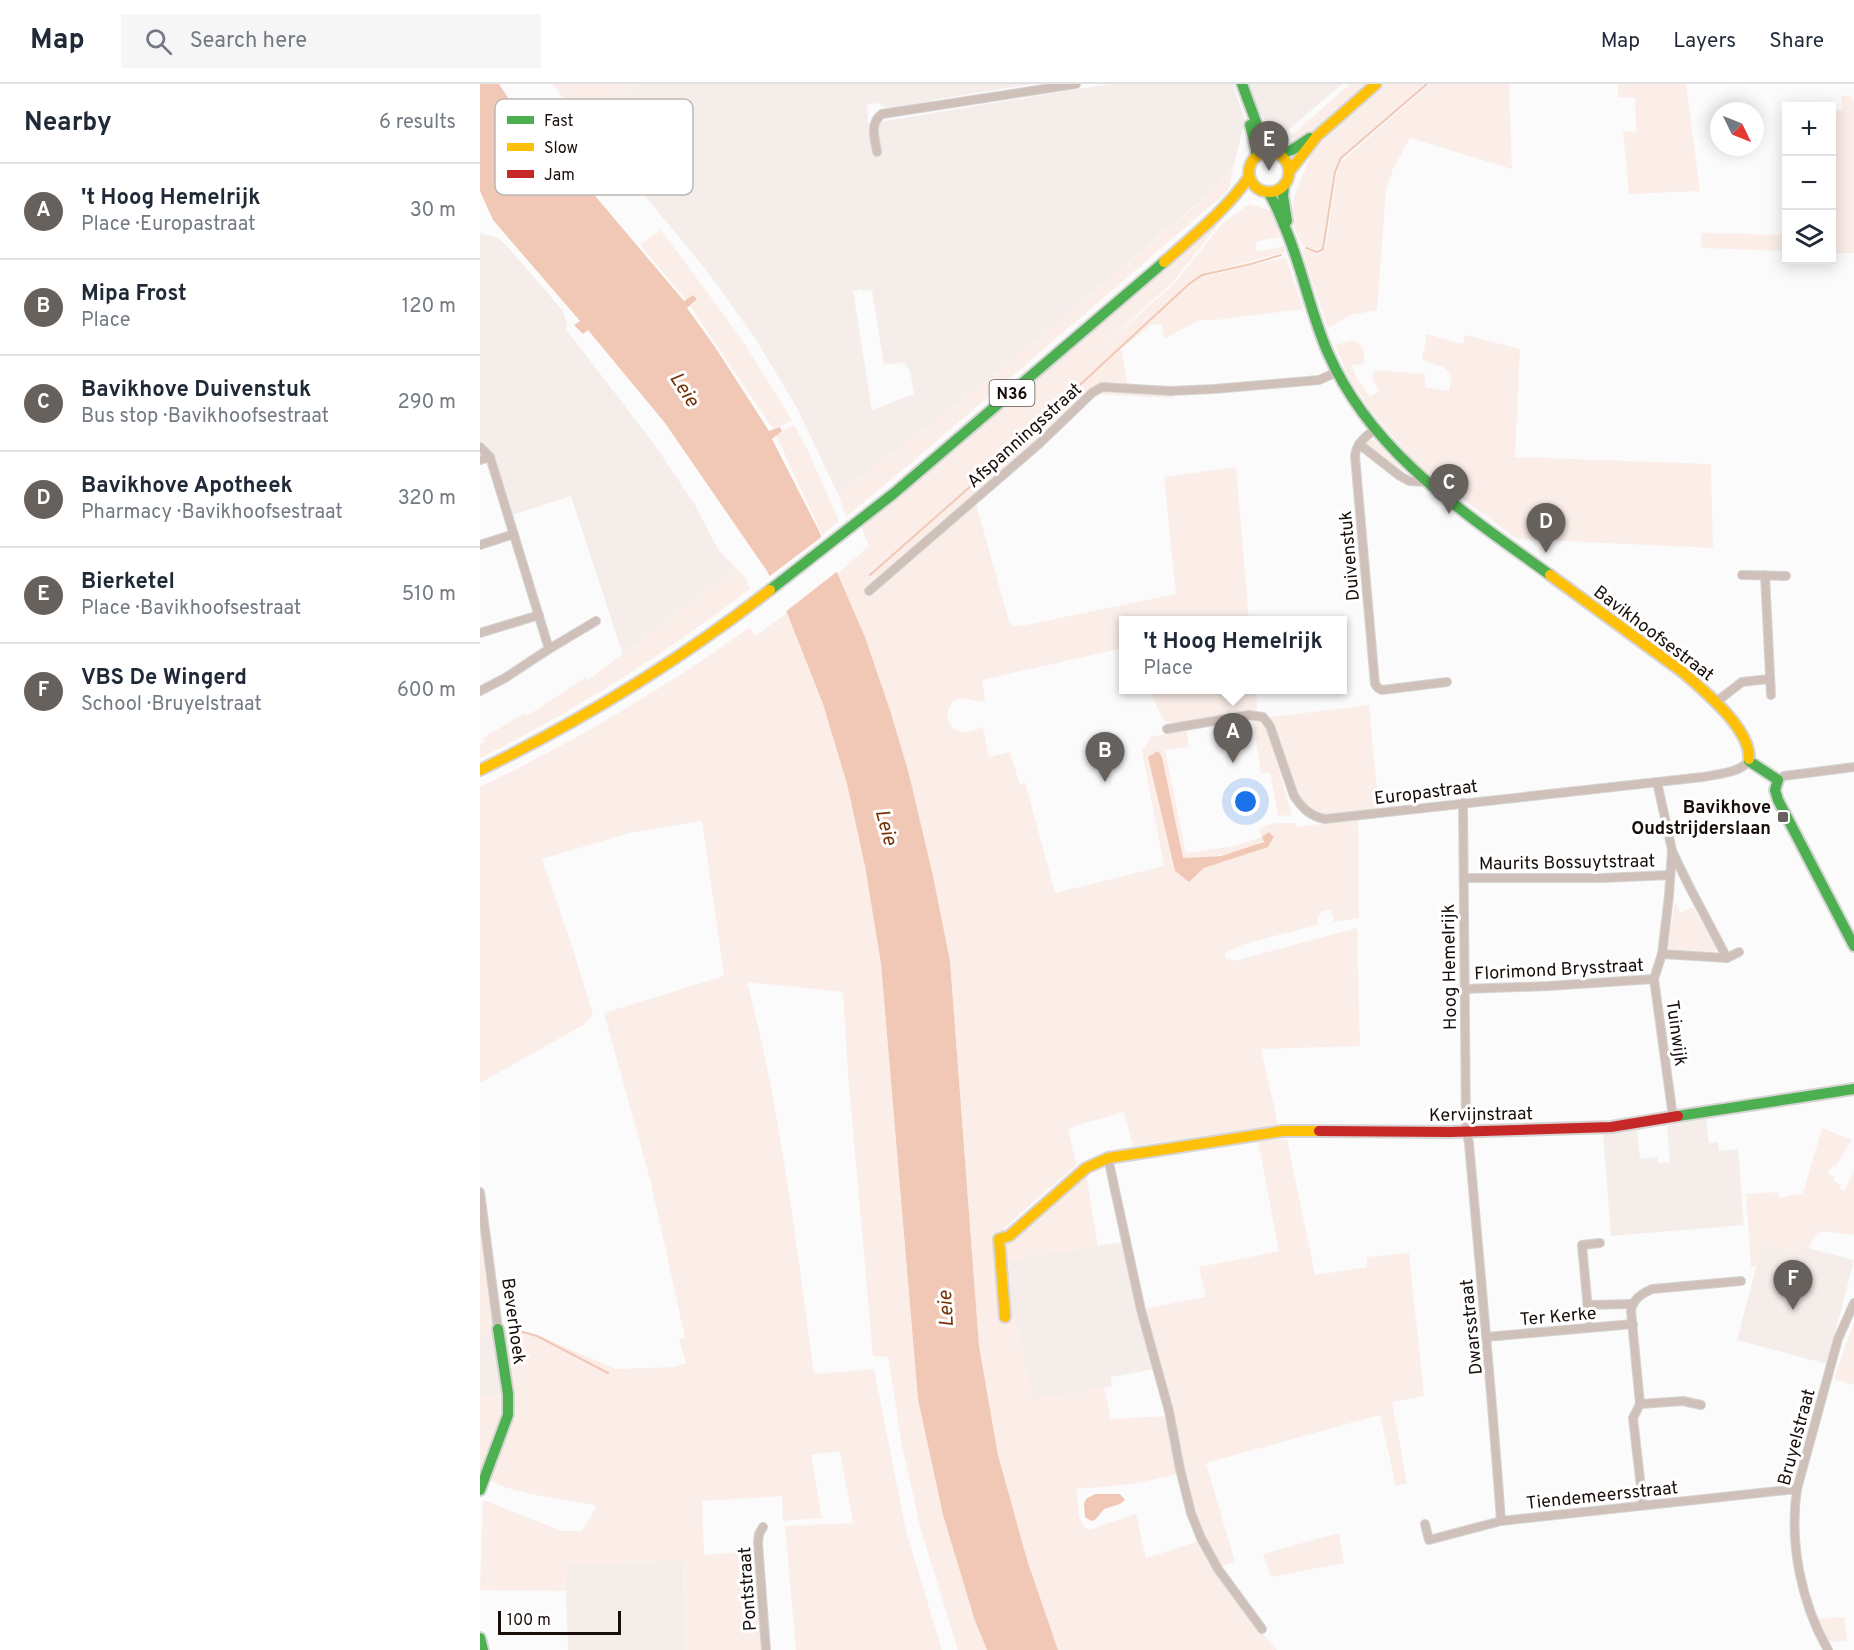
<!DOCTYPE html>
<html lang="en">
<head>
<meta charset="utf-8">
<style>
  :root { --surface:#fff; --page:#f6f6f7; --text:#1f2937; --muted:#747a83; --line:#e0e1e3; --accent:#67615e }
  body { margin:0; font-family:Overpass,sans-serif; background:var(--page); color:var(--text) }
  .controls { position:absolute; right:18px; top:18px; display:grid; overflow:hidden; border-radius:0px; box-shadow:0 3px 15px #0003 }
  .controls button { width:54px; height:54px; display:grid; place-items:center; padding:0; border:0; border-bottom:2px solid var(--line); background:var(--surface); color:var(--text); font:30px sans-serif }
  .compass { position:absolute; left:1230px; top:18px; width:54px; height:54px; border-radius:50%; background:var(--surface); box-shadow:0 3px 15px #0003; rotate:133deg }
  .scale { position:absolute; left:18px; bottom:15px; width:123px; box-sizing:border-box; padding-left:6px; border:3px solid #180e0a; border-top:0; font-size:16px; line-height:21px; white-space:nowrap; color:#180e0a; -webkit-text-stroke:4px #fff; paint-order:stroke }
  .you { position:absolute; left:766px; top:718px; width:21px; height:21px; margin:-15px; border:4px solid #fff; border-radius:50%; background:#1a73e8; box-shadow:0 0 0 9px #1a73e833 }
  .badge { display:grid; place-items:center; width:39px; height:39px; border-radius:50%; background:var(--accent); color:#fff; font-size:20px; font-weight:700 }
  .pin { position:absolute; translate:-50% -50px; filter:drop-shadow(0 2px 3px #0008) }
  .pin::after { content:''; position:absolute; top:32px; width:21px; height:18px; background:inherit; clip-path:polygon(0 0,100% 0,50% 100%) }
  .popup { position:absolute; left:639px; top:532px; width:228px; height:78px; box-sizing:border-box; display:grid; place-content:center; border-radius:0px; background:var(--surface); filter:drop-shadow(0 2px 4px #0005); font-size:20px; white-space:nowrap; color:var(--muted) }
  .popup b { font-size:22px; color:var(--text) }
  .popup::after { content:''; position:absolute; left:50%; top:100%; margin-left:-12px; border:12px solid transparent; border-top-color:var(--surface) }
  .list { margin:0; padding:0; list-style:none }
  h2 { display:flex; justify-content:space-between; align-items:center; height:78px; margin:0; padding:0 24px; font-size:26px }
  h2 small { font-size:20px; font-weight:400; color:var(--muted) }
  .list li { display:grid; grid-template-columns:39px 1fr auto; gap:18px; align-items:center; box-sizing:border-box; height:96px; padding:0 24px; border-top:2px solid var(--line) }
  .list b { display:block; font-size:22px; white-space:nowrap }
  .list p { margin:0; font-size:20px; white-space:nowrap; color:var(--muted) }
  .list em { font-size:20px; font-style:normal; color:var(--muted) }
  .icon { flex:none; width:33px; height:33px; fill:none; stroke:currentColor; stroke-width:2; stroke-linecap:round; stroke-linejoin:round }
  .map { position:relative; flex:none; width:1374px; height:1566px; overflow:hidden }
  header { display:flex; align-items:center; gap:36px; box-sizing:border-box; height:84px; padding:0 30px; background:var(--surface); border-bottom:2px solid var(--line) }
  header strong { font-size:28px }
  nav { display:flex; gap:33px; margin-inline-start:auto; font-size:21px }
  .search { width:420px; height:54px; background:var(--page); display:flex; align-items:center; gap:15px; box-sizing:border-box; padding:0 21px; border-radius:0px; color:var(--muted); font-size:22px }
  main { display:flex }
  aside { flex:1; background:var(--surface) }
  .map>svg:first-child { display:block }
  .built { fill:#f5ede9; fill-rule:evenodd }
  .green { fill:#fbeee9; fill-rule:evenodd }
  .water { fill:#f1c8b5 }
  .pier { fill:#fbfbfb }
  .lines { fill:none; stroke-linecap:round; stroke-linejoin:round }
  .stream { stroke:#f1c8b5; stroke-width:2 }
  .street-casing { stroke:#d7d5d4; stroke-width:10 }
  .fast-casing { stroke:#d7d5d4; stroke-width:14 }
  .slow-casing { stroke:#d7d5d4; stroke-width:14 }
  .jam-casing { stroke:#d7d5d4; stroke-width:14 }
  .street { stroke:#cfc0ba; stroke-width:8 }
  .fast { stroke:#4caf50; stroke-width:10 }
  .slow { stroke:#ffc107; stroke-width:10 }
  .jam { stroke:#c62828; stroke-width:10 }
  .poi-dot { fill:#67615e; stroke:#fff; stroke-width:2 }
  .labels { text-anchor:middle; stroke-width:6; stroke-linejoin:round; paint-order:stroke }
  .shield { fill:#fff; stroke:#5d5654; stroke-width:1.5 }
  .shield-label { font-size:16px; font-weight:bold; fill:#180e0a }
  .street-label { font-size:18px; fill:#180e0a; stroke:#fff }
  .poi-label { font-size:18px; font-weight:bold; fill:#180e0a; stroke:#fff; text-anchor:end }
  .water-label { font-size:20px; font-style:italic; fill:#763105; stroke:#fff }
  .key { fill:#fff; stroke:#bab7b6; stroke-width:1.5 }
  .key-label { font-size:16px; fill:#180e0a }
</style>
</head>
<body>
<header>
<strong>Map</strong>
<div class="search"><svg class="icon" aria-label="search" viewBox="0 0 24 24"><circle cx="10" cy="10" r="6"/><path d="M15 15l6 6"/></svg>Search here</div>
<nav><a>Map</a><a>Layers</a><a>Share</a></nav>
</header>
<main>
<aside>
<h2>Nearby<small>6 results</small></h2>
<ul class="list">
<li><span class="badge">A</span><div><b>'t Hoog Hemelrijk</b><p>Place · Europastraat</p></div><em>30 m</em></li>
<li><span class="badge">B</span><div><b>Mipa Frost</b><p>Place</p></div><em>120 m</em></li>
<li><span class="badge">C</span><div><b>Bavikhove Duivenstuk</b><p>Bus stop · Bavikhoofsestraat</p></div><em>290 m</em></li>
<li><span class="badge">D</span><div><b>Bavikhove Apotheek</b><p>Pharmacy · Bavikhoofsestraat</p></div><em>320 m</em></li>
<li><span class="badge">E</span><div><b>Bierketel</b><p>Place · Bavikhoofsestraat</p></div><em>510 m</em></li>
<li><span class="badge">F</span><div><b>VBS De Wingerd</b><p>School · Bruyelstraat</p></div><em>600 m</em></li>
</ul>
</aside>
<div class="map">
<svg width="1374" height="1566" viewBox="0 0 1374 1566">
  <rect width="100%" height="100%" fill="#fbfbfb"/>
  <g class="built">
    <path d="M157 0H552L464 14 409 25 398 19 387 21 388 40 629 0H753L765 37 754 80 739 101 563 251 470 326 358 410 317 324 275 254 227 187 103 37ZM382 205 383 207 392 206 404 281 424 278 430 287 434 310 392 326 373 207Z"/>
    <polygon points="767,0 862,0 805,49 795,45 787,38 774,23"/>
    <polygon points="0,149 18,154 26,161 83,227 87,240 86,245 176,363 215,421 239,467 256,484 143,571 91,412 32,431 14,371 0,358"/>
    <polygon points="1226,1034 1229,1059 1238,1058 1239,1067 1258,1065 1264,1141 1131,1152 1123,1049 1157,1045 1160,1075 1177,1073 1178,1079 1190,1078 1187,1042"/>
    <polygon points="643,1158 674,1285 631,1293 632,1302 553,1316 535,1232 528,1234 526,1205 530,1204 528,1176"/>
    <polygon points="1282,1161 1295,1164 1324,1163 1374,1176 1347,1280 1257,1256"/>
    <polygon points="14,1247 21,1310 0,1313 0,1250"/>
    <polygon points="203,1476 205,1566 88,1566 85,1481"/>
  </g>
  <g class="green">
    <polygon points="72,0 157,0 103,37"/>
    <path d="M870 0H888C870 16 837 50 816 58L811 52Z"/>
    <path d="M905 0H946L860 74 854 88 842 163 836 166 822 161C803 124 815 112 829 76L828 71Z"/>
    <polygon points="950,0 1029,0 1032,85 930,54 913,85 906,106 897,226 871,231 848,244 822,167 825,166 839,170 846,163 857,87 862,77"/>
    <polygon points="1138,0 1206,0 1220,107 1149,110 1143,47 1156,48 1155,14 1138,13"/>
    <polygon points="1371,11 1372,17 1374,17 1374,169 1352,169 1352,27 1362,26 1361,12"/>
    <polygon points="754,80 749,105 743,111 444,368 366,433 358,410 470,326 563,251 720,118 739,101"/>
    <path d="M763 118 741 137 693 198 616 268 694 200 742 140 769 120 792 127 800 153 775 158 777 168 804 162 805 168 726 189V192L806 173 823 225 736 236H720L684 255 682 240 671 241 641 265 648 301 696 304 694 314 622 311 621 301 562 360 496 420 529 537 532 541 541 542 696 510 684 393 756 383 769 536H644L643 564 502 596 505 617C489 621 475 602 467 631 471 653 487 649 503 643L509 673 530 668 540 701 545 698 575 809 684 782 662 667 671 653 706 646 709 663 685 666 706 769 754 762 782 753 779 745C786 738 806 739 815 739L817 743 878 735 879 834 854 838 851 826 843 827 838 832V841L764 860 745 869 746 874 754 877 877 844 880 962 781 965 798 1041 653 1062 644 1028 588 1044 596 1081 524 1144 527 1158 606 1089 618 1163 528 1176 530 1205H526L529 1234 535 1231 553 1315 624 1303 631 1335 688 1332 698 1390 652 1400 597 1405 599 1433 606 1445H611L656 1430 666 1474 720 1457 772 1538 797 1566H578L554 1500 518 1371 499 1262 470 877 453 792 429 690 410 626 385 553 357 490 389 462 381 442ZM682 673 702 774C731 773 771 771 792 750L794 756 724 784 709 798 695 786Z"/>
    <polygon points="181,146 261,254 312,336 294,346 210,222 217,215 213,211 206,216 160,161"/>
    <polygon points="1221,149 1306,151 1306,167 1221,164"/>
    <polygon points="947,250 983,260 985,251 1040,265 1035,373 1231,380 1233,464 1037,455 938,382 891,327 870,296 855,261 873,256 881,261 884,269 884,280 872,281 876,293 890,313 899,307 892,295 894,286 945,290 945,303 969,307 972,291 963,283 942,276"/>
    <polygon points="314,341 329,369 359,437 342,451 296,351"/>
    <polygon points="889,356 894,356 928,392 885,362"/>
    <path d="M256 484 265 493 270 505C186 569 95 627 0 674V660L5 657 3 654 45 629 47 632 106 593 108 596Z"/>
    <path d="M307 529 343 620 367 700 385 782 401 880 438 1315 463 1431 495 1537 507 1566H478L441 1446 422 1362 408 1273 393 1272 368 989 363 908 267 898C301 1027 316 1158 334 1290L394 1285 426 1447 462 1566H316L305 1442 373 1439 360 1367 331 1371 342 1434 303 1437 302 1412 222 1417 224 1471 276 1467 284 1566H205L203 1476 85 1481 86 1507 0 1506 3 1416 82 1447H102L117 1422C89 1414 29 1412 9 1394L30 1344 35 1317 23 1243 62 1253 136 1285 194 1283 206 1279 199 1255 205 1254 171 1099 124 929 244 892 222 737 149 749 62 775 92 862 113 931 105 940 0 999V703C94 658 185 604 270 543L275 552Z"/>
    <path d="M672 606H776L777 626C755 630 702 646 683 636L673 614Z"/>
    <path d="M889 621 899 726C881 728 861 733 843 730 810 726 799 661 790 633Z"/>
    <polygon points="784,634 812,731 798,732 790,688 781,690 773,636"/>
    <polygon points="1195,818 1201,829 1213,823 1237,865 1234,868 1188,865 1187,862"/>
    <polygon points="1342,1044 1372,1056 1355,1083 1352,1082 1347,1089 1354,1093 1354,1097 1361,1101 1360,1104 1364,1107 1374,1087 1374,1151 1342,1147 1332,1156 1329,1164 1324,1163 1322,1170 1282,1162 1277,1183 1271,1183 1266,1110 1298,1108 1300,1114 1323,1109"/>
    <polygon points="807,1055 835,1191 887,1183 887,1173 929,1169 944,1312 912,1318 927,1399 916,1402 900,1331 726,1379 755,1478 739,1483 723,1453 716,1433 663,1225 726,1213 719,1183 799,1167 778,1057"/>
    <polygon points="0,1145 14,1247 0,1250"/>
    <polygon points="1374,1238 1374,1301 1354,1295"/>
    <polygon points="21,1310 20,1337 0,1390 0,1313"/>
    <polygon points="859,1449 864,1479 791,1493 783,1470"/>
    <polygon points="1365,1533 1367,1557 1346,1558 1336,1535"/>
  </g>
  <g class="water">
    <polygon points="0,0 19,0 38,29 46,25 83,74 204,217 213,211 217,215 207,224 235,263 289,347 300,343 302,347 292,355 339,447 385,553 410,626 429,690 453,792 470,877 499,1262 518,1371 548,1479 578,1566 507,1566 495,1537 463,1431 438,1315 401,880 385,782 367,700 343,620 307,529 287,487 185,339 108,246 103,250 94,241 100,237 13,136 0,107"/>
    <polygon points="678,667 682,673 703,774 741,772 784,758 782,753 789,748 794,753 788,763 724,784 709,798 695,787 668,673"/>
    <polygon points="615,1410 640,1410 645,1416 640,1420 624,1425 615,1436 611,1437 605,1433 604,1420 606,1415"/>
  </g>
  <polygon class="pier" points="344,451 359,486 304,529 287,494"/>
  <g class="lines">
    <g class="stream">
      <polyline points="826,164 837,168 843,165 855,88 861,74 947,0"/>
      <polyline points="390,491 483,409 709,200 722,191 771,180 801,171"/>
      <polyline points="29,1244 57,1252 128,1289"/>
    </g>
    <defs>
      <g id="street">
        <path d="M397 68C395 54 389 40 402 30L596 0"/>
        <path d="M894 346C885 353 876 360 875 372L895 600 898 604 902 606 967 598"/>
        <polyline points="879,360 920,392 929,397 946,398"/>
        <polyline points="0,363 10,373 0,376"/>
        <polyline points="0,461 34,450"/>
        <polyline points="1262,491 1306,492"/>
        <polyline points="1285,491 1291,611"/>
        <polyline points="389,507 560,359 612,309 622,303 690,307 734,305 839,296 857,288"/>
        <polyline points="0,549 59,531"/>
        <polyline points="69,565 116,537"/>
        <polyline points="0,607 25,594 69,565 10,373"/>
        <polyline points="1236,618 1262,598 1289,595"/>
        <path d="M687 645 769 631 783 633 790 642 814 712C823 725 830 732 845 735L1223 693C1238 690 1259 689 1269 677"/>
        <polyline points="1298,696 1304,692 1374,683"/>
        <polyline points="1177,698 1192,766 1189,812 1182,870 1174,895 1193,1033"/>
        <path d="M983 719 986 1046 989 1059C1000 1185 1012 1311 1021 1437"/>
        <polyline points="1192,767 1209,802 1247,874"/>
        <polyline points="984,794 1122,794 1190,791"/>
        <polyline points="1182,870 1247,874 1259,868"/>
        <polyline points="984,905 1069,902 1174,895"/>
        <polyline points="628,1074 661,1226 689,1327 700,1385 711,1429 721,1454 738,1485 782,1545"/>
        <polyline points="0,1108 18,1245"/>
        <polyline points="1107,1221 1153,1220"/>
        <polyline points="1109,1236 1102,1161 1120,1159"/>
        <polyline points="1006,1253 1153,1240"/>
        <polyline points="1160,1320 1203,1317 1221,1321"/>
        <path d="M1163 1421 1153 1334 1160 1320 1151 1227C1153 1215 1161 1210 1172 1205L1261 1197"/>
        <polyline points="945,1440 949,1456 1021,1437 1317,1405"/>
        <polyline points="283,1443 279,1450 278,1459 286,1566"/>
        <path d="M1348 1566C1321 1519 1309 1458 1317 1405L1358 1255 1374 1219"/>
      </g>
      <g id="fast">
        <polyline points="762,0 780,49 791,68"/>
        <polyline points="770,41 776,64 776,72"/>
        <polyline points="799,70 812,66 830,54"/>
        <polyline points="804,101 803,112 807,137"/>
        <path d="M788 108C795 118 799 129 804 141 822 182 830 228 848 269 892 370 985 429 1070 491"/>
        <polyline points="290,506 413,410 684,178"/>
        <polyline points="1269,675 1269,677 1298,696 1295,706 1298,716 1374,862"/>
        <polyline points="1198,1032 1374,1005"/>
        <polyline points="0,1406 28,1331 28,1310 18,1245"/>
        <polyline points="0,1554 3,1566"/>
      </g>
      <g id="slow">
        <circle cx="789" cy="88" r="20"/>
        <polyline points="809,88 837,52 896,0"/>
        <path d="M684 178C714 151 746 126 769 93"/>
        <path d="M1070 491 1204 589C1225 608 1271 645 1269 675"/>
        <path d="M0 686C103 636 200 576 290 506"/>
        <polyline points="525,1233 519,1155 529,1152 606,1084 628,1074 803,1047 839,1047"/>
      </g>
      <polyline id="jam" points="839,1047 970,1048 1131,1043 1198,1032"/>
    </defs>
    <use href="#street" class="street-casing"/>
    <use href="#fast" class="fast-casing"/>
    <use href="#slow" class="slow-casing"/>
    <use href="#jam" class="jam-casing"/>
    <use href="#street" class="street"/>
    <use href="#fast" class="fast"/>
    <use href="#slow" class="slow"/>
    <use href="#jam" class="jam"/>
  </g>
  <rect class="poi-dot" x="1297" y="727" width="12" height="12" rx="3"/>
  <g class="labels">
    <rect class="shield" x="509.5" y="296" width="45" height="26" rx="4.5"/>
    <g class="shield-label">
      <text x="532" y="315">N36</text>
    </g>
    <g class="street-label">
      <text transform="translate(544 351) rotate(-42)" y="6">Afspanningsstraat</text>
      <text transform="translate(869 472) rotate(-95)" y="6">Duivenstuk</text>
      <text transform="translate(1174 549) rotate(37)" y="6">Bavikhoofsestraat</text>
      <text transform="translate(946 708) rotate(-7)" y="6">Europastraat</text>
      <text transform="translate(1087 778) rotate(-1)" y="6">Maurits Bossuytstraat</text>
      <text transform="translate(969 883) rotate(-91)" y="6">Hoog Hemelrijk</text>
      <text transform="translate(1079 885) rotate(-3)" y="6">Florimond Brysstraat</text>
      <text transform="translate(1197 949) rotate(82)" y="6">Tuinwijk</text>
      <text transform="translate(1001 1030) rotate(-1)" y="6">Kervijnstraat</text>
      <text transform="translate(1078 1232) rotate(-5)" y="6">Ter Kerke</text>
      <text transform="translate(34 1237) rotate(82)" y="6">Beverhoek</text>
      <text transform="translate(991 1243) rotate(-96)" y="6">Dwarsstraat</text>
      <text transform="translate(1316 1353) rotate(-75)" y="6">Bruyelstraat</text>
      <text transform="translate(1122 1411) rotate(-6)" y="6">Tiendemeersstraat</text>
      <text transform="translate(267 1505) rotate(-94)" y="6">Pontstraat</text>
    </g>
    <g class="poi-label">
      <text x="1291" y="729">Bavikhove<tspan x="1291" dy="21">Oudstrijderslaan</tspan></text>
    </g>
    <g class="water-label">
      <text transform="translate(205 305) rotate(57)" y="7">Leie</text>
      <text transform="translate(407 743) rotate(75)" y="7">Leie</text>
      <text transform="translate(465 1225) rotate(-93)" y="7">Leie</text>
    </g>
  </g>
  <rect x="15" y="15" width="198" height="96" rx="9" class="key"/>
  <rect x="27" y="32" width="27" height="8" fill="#4caf50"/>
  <rect x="27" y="59" width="27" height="8" fill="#ffc107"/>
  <rect x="27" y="86" width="27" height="8" fill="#c62828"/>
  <g class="key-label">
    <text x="64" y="42">Fast</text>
    <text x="64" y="69">Slow</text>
    <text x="64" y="96">Jam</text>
  </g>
</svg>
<div class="controls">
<button>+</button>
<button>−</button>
<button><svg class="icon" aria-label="layers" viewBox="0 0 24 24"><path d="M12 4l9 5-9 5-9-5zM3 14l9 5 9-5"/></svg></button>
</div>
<svg class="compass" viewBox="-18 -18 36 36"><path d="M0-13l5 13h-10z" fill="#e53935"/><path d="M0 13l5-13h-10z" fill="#747a83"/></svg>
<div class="scale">100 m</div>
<div class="you"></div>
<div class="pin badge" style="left:753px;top:679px">A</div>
<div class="popup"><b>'t Hoog Hemelrijk</b>Place</div>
<div class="pin badge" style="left:625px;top:698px">B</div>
<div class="pin badge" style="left:969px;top:430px">C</div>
<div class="pin badge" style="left:1066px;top:469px">D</div>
<div class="pin badge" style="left:789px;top:87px">E</div>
<div class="pin badge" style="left:1313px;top:1226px">F</div>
</div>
</main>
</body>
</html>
